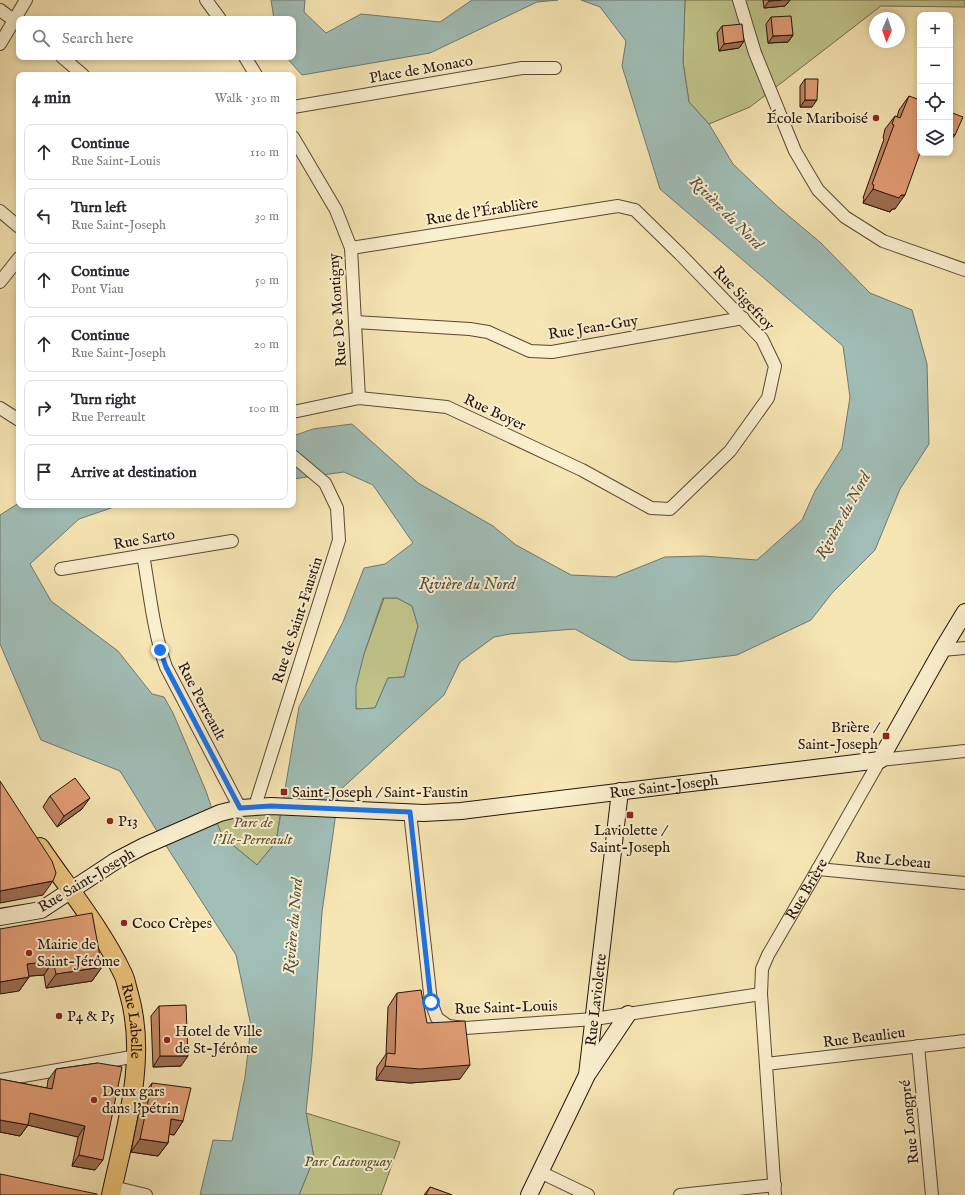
<!DOCTYPE html>
<html lang="en">
<head>
<meta charset="utf-8">
<style>
  :root { --surface:#fff; --page:#f7f7f7; --text:#2b2b33; --muted:#7c7c81; --line:#e1e1e2 }
  body { margin:0; font-family:"IM FELL English",serif; background:var(--page); color:var(--text) }
  .controls { position:absolute; right:12px; top:12px; display:grid; overflow:hidden; border-radius:8px; box-shadow:0 2px 6px #0003 }
  .controls button { width:36px; height:36px; display:grid; place-items:center; padding:0; border:0; border-bottom:1px solid var(--line); background:var(--surface); color:var(--text); font:20px sans-serif }
  .compass { position:absolute; left:869px; top:12px; width:36px; height:36px; border-radius:50%; background:var(--surface); box-shadow:0 2px 6px #0003; rotate:182deg }
  .stop { position:absolute; width:12px; height:12px; margin:-9px; border:3px solid #1a73e8; border-radius:50%; background:#fff }
  .stop.end { background:#1a73e8; border-color:#fff; box-shadow:0 1px 4px #0008 }
  .list { margin:0; padding:0; list-style:none }
  h2 { display:flex; justify-content:space-between; align-items:center; height:52px; margin:0; padding:0 16px; font-size:17px }
  h2 small { font-size:13px; font-weight:400; color:var(--muted) }
  .list li { display:grid; grid-template-columns:26px 1fr auto; gap:12px; align-items:center; box-sizing:border-box; height:56px; margin:0 8px 8px; padding:0 8px; border:1px solid var(--line); border-radius:8px }
  .list b { display:block; font-size:15px; white-space:nowrap }
  .list p { margin:0; font-size:13px; white-space:nowrap; color:var(--muted) }
  .list em { font-size:13px; font-style:normal; color:var(--muted) }
  .icon { flex:none; width:22px; height:22px; fill:none; stroke:currentColor; stroke-width:2; stroke-linecap:round; stroke-linejoin:round }
  .map { position:relative; flex:none; width:965px; height:1195px; overflow:hidden }
  .search { position:absolute; background:var(--surface); box-shadow:0 2px 6px #0003; left:16px; top:16px; width:280px; height:44px; display:flex; align-items:center; gap:10px; box-sizing:border-box; padding:0 14px; border-radius:8px; color:var(--muted); font-size:15px }
  .panel { position:absolute; background:var(--surface); box-shadow:0 2px 6px #0003; left:16px; top:72px; width:280px; height:436px; border-radius:8px }
  .map>svg:first-child { display:block }
  .green { fill:#c0c48a; stroke:#726c4a }
  .water { fill:#a0bdb6; stroke:#6e7972; fill-rule:evenodd }
  .lines { fill:none; stroke-linecap:round; stroke-linejoin:round }
  .street-casing { stroke:#584835; stroke-width:14 }
  .secondary-casing { stroke:#23130b; stroke-width:18 }
  .primary-casing { stroke:#23130b; stroke-width:20 }
  .street { stroke:#faefce; stroke-width:12 }
  .secondary { stroke:#faefce; stroke-width:16 }
  .primary { stroke:#ecc37a; stroke-width:18 }
  .wall { fill:#c28765; stroke:#23130b }
  .shaded-wall { fill:#9e6e52; stroke:#23130b }
  .building { fill:#e29d75; stroke:#23130b }
  .route { stroke:#1a73e8; stroke-width:5 }
  .poi-dot { fill:#8f2418; stroke:#faefce; stroke-width:1.5 }
  .labels { text-anchor:middle; stroke-width:4; stroke-linejoin:round; paint-order:stroke }
  .street-label { font-size:15px; fill:#23130b; stroke:#faefce }
  .poi-label { font-size:15px; fill:#23130b; stroke:#faefce; text-anchor:start }
  .park-label { font-size:15px; font-style:italic; fill:#5a5137; stroke:#faefce }
  .water-label { font-size:16px; font-style:italic; fill:#4f4e47; stroke:#faefce }
</style>
</head>
<body>
<div class="map">
<svg width="965" height="1195" viewBox="0 0 965 1195">
  <rect width="100%" height="100%" fill="#f7e6b4"/>
  <filter id="stains"><feTurbulence type="fractalNoise" baseFrequency=".005" numOctaves="4"/><feColorMatrix values="0 0 0 0 .2 0 0 0 0 .09 0 0 0 0 .02 0 0 0 .5 -.17"/></filter>
  <radialGradient id="worn" r=".72"><stop offset=".6" stop-color="#630" stop-opacity="0"/><stop offset="1" stop-color="#630" stop-opacity=".3"/></radialGradient>
  <g class="green">
    <polygon points="685,0 965,0 965,7 881,6 750,107 709,124 689,102 683,62"/>
    <polygon points="384,598 397,598 412,606 418,626 404,677 388,678 375,708 356,709 355,686 364,654"/>
    <polygon points="240,808 281,810 276,842 257,865 223,837 216,821"/>
    <polygon points="306,1113 400,1142 381,1195 299,1195 314,1158"/>
  </g>
  <g class="water">
    <polygon points="271,0 305,0 304,12 326,33 361,14 440,22 472,0 558,0 537,2 430,53 302,75 286,57 293,57 293,19 274,19"/>
    <path d="M581 0H685L683 62 689 102 709 124 733 164 777 206 821 243 870 293 912 310 927 364 929 444 900 489 875 550 832 593 811 620 737 655 676 662 630 660 575 629 510 634 494 637 460 662 444 695 339 791 322 912 312 1055 306 1112 314 1158 299 1195H200L213 1140 232 1141 245 1077 251 1026 236 955 165 844 120 771 41 740 0 644V515L19 503V505H120L79 519 30 564 51 601 118 651 152 694 164 697 173 713 206 791 216 821 223 837 257 865 276 842 299 707 343 622 364 568 385 564 413 543 373 485 344 472 293 479V436L313 429 352 424 418 483 493 526 516 545 571 575 615 577 665 557 703 556 757 560 802 520 815 491 842 448 850 397 843 346 660 189 622 66 626 41 600 7ZM383 598H397L412 606 418 626 404 677 388 678 375 708 356 709V686L364 654Z"/>
  </g>
  <g class="lines">
    <defs>
      <g id="street">
        <polyline points="206,0 220,19"/>
        <polyline points="739,0 755,53 795,151 818,190 845,217 883,241 965,270"/>
        <polyline points="0,10 19,24"/>
        <polyline points="0,44 26,0"/>
        <polyline points="62,57 83,75"/>
        <polyline points="245,57 256,75"/>
        <polyline points="293,107 522,68 555,68"/>
        <polyline points="293,137 336,210 351,248 359,398"/>
        <polyline points="0,211 19,227"/>
        <polyline points="0,282 19,258"/>
        <polyline points="355,322 470,329 488,332 530,351 552,352 743,318"/>
        <polyline points="0,408 19,420"/>
        <polyline points="293,412 359,398 447,407 582,470 651,508 670,509 730,451 768,398 775,366 762,339 680,254 635,210 618,206 351,248"/>
        <path d="M143 555C150 593 153 631 166 667L240 808"/>
        <polyline points="61,569 232,541"/>
        <polyline points="942,650 965,648"/>
        <polyline points="255,806 339,540 337,508 325,483 293,456"/>
        <polyline points="410,812 431,1002 437,1018 448,1026 465,1028 594,1019 761,994"/>
        <polyline points="818,869 965,883"/>
        <polyline points="918,1046 932,1195"/>
        <polyline points="766,1064 965,1041"/>
        <polyline points="0,1080 137,1056"/>
        <polyline points="540,1172 588,1195"/>
        <polyline points="113,1187 146,1195"/>
        <polyline points="680,1195 775,1185"/>
        <path id="s1" d="M775 1195 761 994 762 969 768 955 818 869 880 760 965 751"/>
      </g>
      <g id="secondary">
        <path id="s2" d="M0 917 41 910 117 860 144 846 220 813 240 808 271 806 424 813 461 811 880 760 942 650 965 612"/>
        <polyline points="589,1072 628,1014"/>
        <path id="s3" d="M529 1195 587 1075 620 791"/>
      </g>
      <g id="primary">
        <path id="s4" d="M40 847C68 888 101 928 123 974 126 980 127 988 129 994 148 1060 125 1130 111 1195"/>
      </g>
    </defs>
    <use href="#street" class="street-casing"/>
    <use href="#secondary" class="secondary-casing"/>
    <use href="#primary" class="primary-casing"/>
    <use href="#street" class="street"/>
    <use href="#secondary" class="secondary"/>
    <use href="#primary" class="primary"/>
  </g>
  <g class="wall">
    <polygon points="763,0 790,0 785,6 764,8"/>
    <polygon points="771,17 793,35 788,42 768,43 766,24"/>
    <polygon points="722,26 744,41 739,48 719,51 717,33"/>
    <polygon points="805,79 812,107 800,107 800,86"/>
    <polygon points="909,96 895,209 892,209 890,212 863,203 864,199 863,198 884,139 883,138 885,129 895,116 897,117 899,110"/>
    <polygon points="50,796 82,809 57,827 43,807"/>
    <polygon points="0,929 102,967 92,981 46,988 44,975 29,976 29,977 19,991"/>
    <polygon points="397,993 427,1023 460,1079 410,1083 376,1080 377,1067 386,1054 388,1007"/>
    <polygon points="159,1006 181,1066 153,1067 151,1016"/>
    <polygon points="98,1063 95,1170 72,1166 78,1137 28,1125 20,1136 0,1132 0,1079 47,1088 48,1080 56,1069"/>
    <polygon points="152,1083 183,1121 174,1135 169,1134 168,1143 158,1156 131,1152 142,1096"/>
    <polygon points="430,1187 452,1195 424,1195"/>
  </g>
  <g class="shaded-wall">
    <polygon points="781,0 790,0 785,6 764,8 769,1"/>
    <polygon points="793,35 788,42 768,43 773,36"/>
    <polygon points="744,41 739,48 719,51 724,44"/>
    <polygon points="805,100 817,100 812,107 800,107"/>
    <polygon points="950,134 955,135 950,142"/>
    <polygon points="873,189 901,195 905,195 895,209 892,209 890,212 863,203"/>
    <polygon points="90,798 82,809 57,827 64,816"/>
    <polygon points="53,881 43,895 0,903 0,891"/>
    <polygon points="53,961 44,975 17,977 27,964"/>
    <polygon points="102,967 92,981 46,988 56,974"/>
    <polygon points="29,977 19,991 0,994 0,982"/>
    <polygon points="160,1056 188,1056 181,1066 153,1067"/>
    <polygon points="470,1065 460,1079 410,1083 376,1080 385,1066"/>
    <polygon points="30,1113 85,1126 78,1137 23,1124"/>
    <polygon points="171,1119 183,1121 174,1135 161,1133"/>
    <polygon points="0,1120 28,1125 20,1136 0,1132"/>
    <polygon points="140,1139 168,1143 158,1156 131,1152"/>
    <polygon points="79,1155 103,1160 95,1170 72,1166"/>
  </g>
  <g class="building">
    <polygon points="769,0 781,0 769,1"/>
    <polygon points="791,16 793,35 773,36 771,17"/>
    <polygon points="742,24 744,41 724,44 722,26"/>
    <polygon points="805,79 818,79 817,100 805,100"/>
    <polygon points="909,96 920,100 920,153 905,195 901,195 899,198 873,189 874,185 872,184 894,125 892,124 895,116 900,118"/>
    <polygon points="950,112 963,117 955,135 950,134"/>
    <polygon points="75,778 90,798 64,816 50,796"/>
    <polygon points="0,781 52,861 56,873 53,881 0,891"/>
    <polygon points="92,913 102,967 56,974 53,961 27,964 29,977 0,982 0,929"/>
    <polygon points="421,990 427,1023 465,1021 470,1065 420,1069 385,1066 387,1053 395,1054 397,993"/>
    <polygon points="186,1005 188,1056 160,1056 159,1006"/>
    <polygon points="98,1063 122,1067 103,1160 79,1155 85,1126 30,1113 28,1125 0,1120 0,1079 52,1089 56,1069"/>
    <polygon points="152,1083 191,1088 183,1121 171,1119 168,1143 140,1139"/>
    <polygon points="0,1174 97,1194 97,1195 0,1195"/>
    <polygon points="430,1187 452,1195 426,1195"/>
  </g>
  <g class="lines">
    <polyline class="route" points="160,650 166,667 240,808 271,806 410,812 431,1002"/>
  </g>
  <g class="poi-dot">
    <circle cx="876" cy="118" r="4"/>
    <rect x="882" y="732" width="8" height="8" rx="2"/>
    <rect x="280" y="788" width="8" height="8" rx="2"/>
    <rect x="626" y="811" width="8" height="8" rx="2"/>
    <circle cx="110" cy="821" r="4"/>
    <circle cx="124" cy="923" r="4"/>
    <circle cx="29" cy="953" r="4"/>
    <circle cx="59" cy="1016" r="4"/>
    <circle cx="167" cy="1040" r="4"/>
    <circle cx="94" cy="1100" r="4"/>
  </g>
  <g class="labels">
    <g class="street-label">
      <text transform="translate(421 69) rotate(-10)" y="5">Place de Monaco</text>
      <text transform="translate(482 211) rotate(-9)" y="5">Rue de l'Érablière</text>
      <text transform="translate(744 298) rotate(47)" y="5">Rue Sigefroy</text>
      <text transform="translate(337 310) rotate(-94)" y="5">Rue De Montigny</text>
      <text transform="translate(593 327) rotate(-9)" y="5">Rue Jean-Guy</text>
      <text transform="translate(495 412) rotate(25)" y="5">Rue Boyer</text>
      <text transform="translate(144 539) rotate(-10)" y="5">Rue Sarto</text>
      <text transform="translate(297 620) rotate(-72)" y="5">Rue de Saint-Faustin</text>
      <text transform="translate(202 701) rotate(62)" y="5">Rue Perreault</text>
      <text dy="5" stroke="none"><textPath href="#s2" startOffset="692">Rue Saint-Joseph</textPath></text>
      <text transform="translate(893 860) rotate(5)" y="5">Rue Lebeau</text>
      <text transform="translate(86 880) rotate(-31)" y="5">Rue Saint-Joseph</text>
      <text dy="5" stroke="none"><textPath href="#s1" startOffset="318">Rue Brière</textPath></text>
      <text dy="5" stroke="none"><textPath href="#s3" startOffset="209">Rue Laviolette</textPath></text>
      <text transform="translate(506 1007) rotate(-2)" y="5">Rue Saint-Louis</text>
      <text dy="5" stroke="none"><textPath href="#s4" startOffset="200">Rue Labelle</textPath></text>
      <text transform="translate(864 1037) rotate(-7)" y="5">Rue Beaulieu</text>
      <text transform="translate(909 1122) rotate(-96)" y="5">Rue Longpré</text>
    </g>
    <g class="poi-label">
      <text x="868" y="123" text-anchor="end">École Mariboisé</text>
      <text x="878" y="732" text-anchor="end">Brière /<tspan x="878" dy="17">Saint-Joseph</tspan></text>
      <text x="292" y="797">Saint-Joseph / Saint-Faustin</text>
      <text x="118" y="826">P13</text>
      <text x="630" y="835" text-anchor="middle">Laviolette /<tspan x="630" dy="17">Saint-Joseph</tspan></text>
      <text x="132" y="928">Coco Crèpes</text>
      <text x="37" y="949">Mairie de<tspan x="37" dy="17">Saint-Jérôme</tspan></text>
      <text x="67" y="1021">P4 &amp; P5</text>
      <text x="175" y="1036">Hotel de Ville<tspan x="175" dy="17">de St-Jérôme</tspan></text>
      <text x="102" y="1096">Deux gars<tspan x="102" dy="17">dans l'pétrin</tspan></text>
    </g>
    <g class="park-label">
      <text x="253" y="827">Parc de<tspan x="253" dy="17">l'Île-Perreault</tspan></text>
      <text x="348" y="1166">Parc Castonguay</text>
    </g>
    <g class="water-label">
      <text transform="translate(727 212) rotate(45)" y="6">Rivière du Nord</text>
      <text transform="translate(842 515) rotate(-61)" y="6">Rivière du Nord</text>
      <text x="467" y="589">Rivière du Nord</text>
      <text transform="translate(292 926) rotate(-85)" y="6">Rivière du Nord</text>
    </g>
  </g>
  <rect width="100%" height="100%" filter="url(#stains)"/>
  <rect width="100%" height="100%" fill="url(#worn)"/>
</svg>
<div class="controls">
<button>+</button>
<button>−</button>
<button><svg class="icon" aria-label="locate" viewBox="0 0 24 24"><circle cx="12" cy="12" r="6"/><path d="M12 2v4M12 18v4M2 12h4M18 12h4"/></svg></button>
<button><svg class="icon" aria-label="layers" viewBox="0 0 24 24"><path d="M12 4l9 5-9 5-9-5zM3 14l9 5 9-5"/></svg></button>
</div>
<svg class="compass" viewBox="-18 -18 36 36"><path d="M0-13l5 13h-10z" fill="#e53935"/><path d="M0 13l5-13h-10z" fill="#7c7c81"/></svg>
<div class="stop" style="left:431px;top:1002px"></div>
<div class="stop end" style="left:160px;top:650px"></div>
<div class="search"><svg class="icon" aria-label="search" viewBox="0 0 24 24"><circle cx="10" cy="10" r="6"/><path d="M15 15l6 6"/></svg>Search here</div>
<section class="panel">
<h2>4 min<small>Walk · 310 m</small></h2>
<ul class="list">
<li><svg class="icon" aria-label="ahead" viewBox="0 0 24 24"><path d="M12 20V5M6 11l6-6 6 6"/></svg><div><b>Continue</b><p>Rue Saint-Louis</p></div><em>110 m</em></li>
<li><svg class="icon" aria-label="left" viewBox="0 0 24 24"><path d="M17 20v-9H6M10 6l-5 5 5 5"/></svg><div><b>Turn left</b><p>Rue Saint-Joseph</p></div><em>30 m</em></li>
<li><svg class="icon" aria-label="ahead" viewBox="0 0 24 24"><path d="M12 20V5M6 11l6-6 6 6"/></svg><div><b>Continue</b><p>Pont Viau</p></div><em>50 m</em></li>
<li><svg class="icon" aria-label="ahead" viewBox="0 0 24 24"><path d="M12 20V5M6 11l6-6 6 6"/></svg><div><b>Continue</b><p>Rue Saint-Joseph</p></div><em>20 m</em></li>
<li><svg class="icon" aria-label="right" viewBox="0 0 24 24"><path d="M7 20v-9h11M14 6l5 5-5 5"/></svg><div><b>Turn right</b><p>Rue Perreault</p></div><em>100 m</em></li>
<li><svg class="icon" aria-label="arrive" viewBox="0 0 24 24"><path d="M6 21V4h12l-3 4 3 4H6"/></svg><div><b>Arrive at destination</b></div></li>
</ul>
</section>
</div>
</body>
</html>
